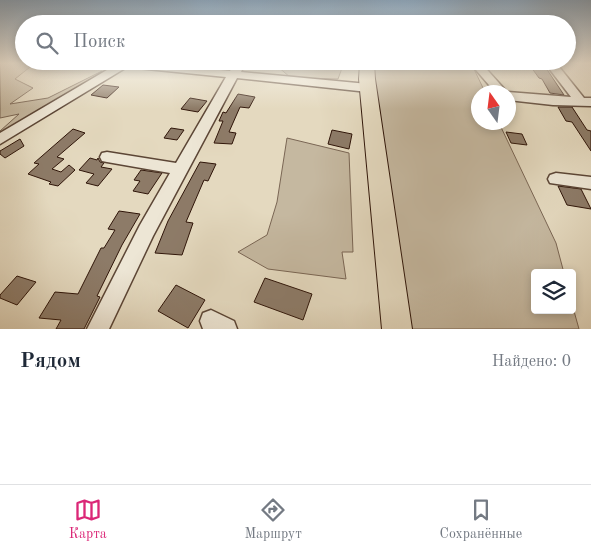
<!DOCTYPE html>
<html lang="ru">
<head>
<meta charset="utf-8">
<style>
  :root { --surface:#fff; --page:#f2f2f3; --text:#1f2937; --muted:#747a83; --line:#e0e1e3; --accent:#db2777 }
  body { margin:0; font-family:"Old Standard TT",serif; background:var(--page); color:var(--text) }
  .controls { position:absolute; right:15px; bottom:15px; display:grid; overflow:hidden; border-radius:5px; box-shadow:0 2px 8px #0003 }
  .controls button { width:45px; height:45px; display:grid; place-items:center; padding:0; border:0; border-bottom:1px solid var(--line); background:var(--surface); color:var(--text); font:25px sans-serif }
  .compass { position:absolute; left:471px; top:85px; width:45px; height:45px; border-radius:50%; background:var(--surface); box-shadow:0 2px 8px #0003; rotate:346deg }
  .list { margin:0; padding:0; list-style:none }
  h2 { display:flex; justify-content:space-between; align-items:center; height:65px; margin:0; padding:0 20px; font-size:21px }
  h2 small { font-size:16px; font-weight:400; color:var(--muted) }
  .icon { flex:none; width:28px; height:28px; fill:none; stroke:currentColor; stroke-width:2; stroke-linecap:round; stroke-linejoin:round }
  .map { position:relative; flex:none; width:591px; height:329px; overflow:hidden }
  .search { position:absolute; background:var(--surface); box-shadow:0 2px 8px #0003; left:15px; right:15px; top:15px; height:55px; display:flex; align-items:center; gap:12px; box-sizing:border-box; padding:0 18px; border-radius:28px; color:var(--muted); font-size:19px }
  .sheet { height:155px; background:var(--surface) }
  nav { display:flex; justify-content:space-around; align-items:center; box-sizing:border-box; height:70px; border-top:1px solid var(--line); background:var(--surface); font-size:14px; color:var(--muted) }
  nav a { display:grid; justify-items:center; gap:2px }
  nav .on { color:var(--accent) }
  .map>svg:first-child { display:block }
  .green { fill:#c5b8a0; stroke:#7a6654 }
  .building { fill:#8d7b68; stroke:#2f1509 }
  .lines { fill:none; stroke-linecap:round; stroke-linejoin:round }
  .minor-casing { stroke:#5c4636; stroke-width:3 }
  .major-casing { stroke:#2f1509; stroke-width:2 }
  .minor { fill:#ede6d5; fill-rule:evenodd }
  .major { fill:#e4d9bf; fill-rule:evenodd }
</style>
</head>
<body>
<div class="map">
<svg width="591" height="329" viewBox="0 0 591 329">
  <rect width="100%" height="100%" fill="#e4d9bf"/>
  <filter id="stains"><feTurbulence type="fractalNoise" baseFrequency=".004" numOctaves="4"/><feColorMatrix values="0 0 0 0 .2 0 0 0 0 .09 0 0 0 0 .02 0 0 0 .5 -.17"/></filter>
  <radialGradient id="worn" r=".72"><stop offset=".6" stop-color="#630" stop-opacity="0"/><stop offset="1" stop-color="#630" stop-opacity=".3"/></radialGradient>
  <g class="green">
    <polygon points="0,63 35,63 15,79 33,88 10,104 48,98 102,71 60,102 0,136 0,131 19,114 0,118"/>
    <polygon points="246,63 300,63 300,68 342,68 338,79 291,78 277,66 245,65"/>
    <polygon points="373,63 471,63 485,92 478,92 478,122 499,123 556,243 564,273 535,273 535,310 572,310 572,304 579,329 405,329 374,87"/>
    <polygon points="287,138 349,153 353,252 342,252 346,279 268,269 238,252 267,235 277,202"/>
  </g>
  <g class="building">
    <polygon points="531,67 546,68 564,95 550,93 542,79 539,78"/>
    <polygon points="103,85 119,87 107,98 91,95"/>
    <polygon points="238,94 255,97 249,108 240,107 229,132 236,133 232,144 214,143 223,121 219,121 223,112 226,113"/>
    <polygon points="190,98 207,101 198,112 181,109"/>
    <polygon points="558,107 572,107 587,130 591,131 591,151 572,122 566,121"/>
    <polygon points="171,128 184,130 177,140 164,138"/>
    <polygon points="73,129 85,133 57,157 64,159 52,169 61,172 69,165 75,170 58,186 49,184 51,182 28,174 39,164 34,163"/>
    <polygon points="332,130 352,134 349,149 328,144"/>
    <polygon points="506,132 522,134 527,145 511,143"/>
    <polygon points="20,139 24,146 5,158 0,154 0,151"/>
    <polygon points="90,158 97,160 98,158 100,162 104,163 101,167 112,169 98,186 86,183 94,174 79,170"/>
    <polygon points="200,162 216,164 208,181 204,180 186,222 193,223 182,255 155,253 168,221"/>
    <polygon points="141,170 162,173 148,194 133,191 140,181 134,180"/>
    <polygon points="558,186 581,189 591,209 567,205"/>
    <polygon points="119,211 140,214 122,245 97,296 100,297 84,329 56,329 61,320 39,318 55,292 78,294 101,248 104,248 115,230 108,229"/>
    <polygon points="17,276 36,282 17,305 0,298 0,295"/>
    <polygon points="265,278 312,294 303,320 254,302"/>
    <polygon points="176,285 205,300 188,328 158,311"/>
  </g>
  <g class="lines">
    <defs>
      <g id="minor">
        <polygon points="58,63 146,63 230,71 235,63 245,63 241,72 368,84 374,88 368,92 237,78 153,236 109,329 87,329 140,225 170,173 107,162 102,161 100,157 102,153 107,152 176,163 226,77 127,67 0,144 0,133 112,67 63,66"/>
        <polygon points="470,63 481,63 507,92 495,92"/>
        <polygon points="545,63 556,63 584,98 591,98 591,106 553,105 508,100 508,92 571,97"/>
        <polygon points="556,173 591,177 591,189 550,183 548,179 550,175"/>
        <polygon points="211,310 234,321 237,329 203,329 200,321 203,313"/>
      </g>
      <polygon id="major" points="360,63 374,63 375,79 412,329 382,329 359,79"/>
    </defs>
    <use href="#minor" class="minor-casing"/>
    <use href="#major" class="major-casing"/>
    <use href="#minor" class="minor"/>
    <use href="#major" class="major"/>
  </g>
  <linearGradient id="sky" x2="0" y2="1"><stop stop-color="#8da8bf"/><stop offset="0.58" stop-color="#f3eee2"/><stop offset="1" stop-color="#f3eee2" stop-opacity="0"/></linearGradient>
  <rect width="591" height="109" fill="url(#sky)"/>
  <rect width="100%" height="100%" filter="url(#stains)"/>
  <rect width="100%" height="100%" fill="url(#worn)"/>
</svg>
<div class="controls">
<button><svg class="icon" aria-label="layers" viewBox="0 0 24 24"><path d="M12 4l9 5-9 5-9-5zM3 14l9 5 9-5"/></svg></button>
</div>
<svg class="compass" viewBox="-18 -18 36 36"><path d="M0-13l5 13h-10z" fill="#e53935"/><path d="M0 13l5-13h-10z" fill="#747a83"/></svg>
<div class="search"><svg class="icon" aria-label="search" viewBox="0 0 24 24"><circle cx="10" cy="10" r="6"/><path d="M15 15l6 6"/></svg>Поиск</div>
</div>
<section class="sheet">
<h2>Рядом<small>Найдено: 0</small></h2>
<ul class="list">
</ul>
</section>
<nav>
<a class="on"><svg class="icon" aria-label="map" viewBox="0 0 24 24"><path d="M3 6l6-2 6 2 6-2v14l-6 2-6-2-6 2zM9 4v14M15 6v14"/></svg>Карта</a>
<a><svg class="icon" aria-label="directions" viewBox="0 0 24 24"><path d="M12 3l9 9-9 9-9-9zM9 14v-3h6M13 9l2 2-2 2"/></svg>Маршрут</a>
<a><svg class="icon" aria-label="saved" viewBox="0 0 24 24"><path d="M7 4h10v16l-5-4-5 4z"/></svg>Сохранённые</a>
</nav>
</body>
</html>
